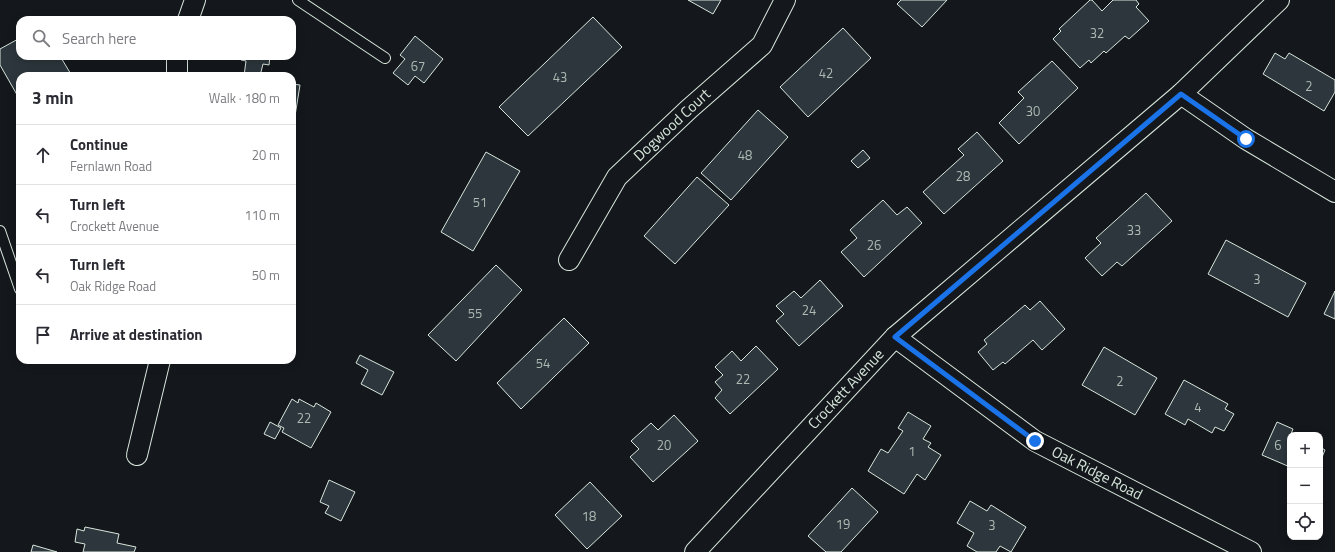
<!DOCTYPE html>
<html lang="en">
<head>
<meta charset="utf-8">
<style>
  :root { --surface:#fff; --page:#f7f7f7; --text:#2b2b33; --muted:#7c7c81; --line:#e1e1e2 }
  body { margin:0; font-family:"Titillium Web",sans-serif; background:var(--page); color:var(--text) }
  .controls { position:absolute; right:12px; bottom:12px; display:grid; overflow:hidden; border-radius:8px; box-shadow:0 2px 10px #0003 }
  .controls button { width:36px; height:36px; display:grid; place-items:center; padding:0; border:0; border-bottom:1px solid var(--line); background:var(--surface); color:var(--text); font:20px sans-serif }
  .stop { position:absolute; width:12px; height:12px; margin:-9px; border:3px solid #1a73e8; border-radius:50%; background:#fff }
  .stop.end { background:#1a73e8; border-color:#fff; box-shadow:0 1px 4px #0008 }
  .list { margin:0; padding:0; list-style:none }
  h2 { display:flex; justify-content:space-between; align-items:center; height:52px; margin:0; padding:0 16px; font-size:17px }
  h2 small { font-size:13px; font-weight:400; color:var(--muted) }
  .list li { display:grid; grid-template-columns:26px 1fr auto; gap:12px; align-items:center; box-sizing:border-box; height:60px; padding:0 16px; border-top:1px solid var(--line) }
  .list b { display:block; font-size:15px; white-space:nowrap }
  .list p { margin:0; font-size:13px; white-space:nowrap; color:var(--muted) }
  .list em { font-size:13px; font-style:normal; color:var(--muted) }
  .icon { flex:none; width:22px; height:22px; fill:none; stroke:currentColor; stroke-width:2; stroke-linecap:round; stroke-linejoin:round }
  .map { position:relative; flex:none; width:1335px; height:552px; overflow:hidden }
  .search { position:absolute; background:var(--surface); box-shadow:0 2px 10px #0003; left:16px; top:16px; width:280px; height:44px; display:flex; align-items:center; gap:10px; box-sizing:border-box; padding:0 14px; border-radius:12px; color:var(--muted); font-size:15px }
  .panel { position:absolute; background:var(--surface); box-shadow:0 2px 10px #0003; left:16px; top:72px; width:280px; height:292px; border-radius:12px }
  .map>svg:first-child { display:block }
  .building { fill:#2c363c; stroke:#d8e6dc }
  .lines { fill:none; stroke-linecap:round; stroke-linejoin:round }
  .lane-casing { stroke:#d8e6dc; stroke-width:12 }
  .street-casing { stroke:#d8e6dc; stroke-width:22 }
  .lane { stroke:#14181c; stroke-width:10 }
  .street { stroke:#14181c; stroke-width:20 }
  .route { stroke:#1a73e8; stroke-width:5 }
  .labels { text-anchor:middle; stroke-width:3; stroke-linejoin:round; paint-order:stroke }
  .number-label { font-size:13px; fill:#adbab4 }
  .street-label { font-size:15px; fill:#d8e6dc; stroke:#14181c }
</style>
</head>
<body>
<div class="map">
<svg width="1335" height="552" viewBox="0 0 1335 552">
  <rect width="100%" height="100%" fill="#14181c"/>
  <g class="building">
    <polygon points="688,0 721,0 713,14"/>
    <polygon points="901,0 947,0 922,27 897,4"/>
    <polygon points="1090,0 1092,0 1102,11 1113,0 1136,0 1139,4 1136,7 1149,21 1129,39 1125,36 1106,53 1104,51 1091,63 1089,60 1080,68 1053,39 1061,31 1059,29"/>
    <polygon points="593,17 622,47 528,136 499,107"/>
    <polygon points="843,28 871,58 808,117 780,87"/>
    <polygon points="415,36 443,59 424,83 415,76 408,85 393,73 405,59 400,55"/>
    <polygon points="20,38 20,56 60,56 72,76 20,76 20,100 0,65 0,49"/>
    <polygon points="1275,53 1285,59 1289,53 1335,80 1335,92 1324,111 1263,74"/>
    <polygon points="242,56 270,56 269,65 263,64 260,76 244,76 246,61 241,60"/>
    <polygon points="1052,61 1078,88 1019,144 999,123 1024,98 1018,92"/>
    <polygon points="292,84 300,85 295,116 292,115"/>
    <polygon points="758,110 788,137 731,200 701,173"/>
    <polygon points="977,132 1003,161 944,214 923,192 964,155 958,149"/>
    <polygon points="863,150 870,158 858,168 851,161"/>
    <polygon points="486,152 520,171 473,251 441,232"/>
    <polygon points="697,177 729,205 675,264 644,236"/>
    <polygon points="1146,193 1172,221 1122,266 1117,262 1102,276 1085,258 1101,243 1096,238"/>
    <polygon points="883,200 897,215 907,207 922,223 864,277 841,252 857,238 850,230"/>
    <polygon points="1226,240 1306,283 1288,317 1208,274"/>
    <polygon points="496,265 522,290 456,361 428,335"/>
    <polygon points="820,280 843,306 799,346 776,321 784,314 776,306 794,291 801,298"/>
    <polygon points="1335,291 1335,319 1324,314"/>
    <polygon points="1040,301 1065,329 1042,350 1033,340 1005,364 1003,362 993,370 978,352 987,344 984,340 1025,305 1030,310"/>
    <polygon points="564,318 589,343 521,409 497,383"/>
    <polygon points="756,346 778,369 730,414 715,398 722,390 715,382 723,375 715,367 732,351 741,361"/>
    <polygon points="1104,347 1157,378 1135,415 1082,385"/>
    <polygon points="360,355 394,372 382,395 361,384 368,370 356,363"/>
    <polygon points="1184,380 1228,404 1225,409 1234,414 1224,431 1215,427 1212,433 1188,419 1185,425 1165,414"/>
    <polygon points="292,399 298,403 299,399 314,407 316,403 331,412 311,448 282,432 284,428 278,425"/>
    <polygon points="908,412 931,426 923,439 931,443 928,447 941,455 925,480 917,474 904,494 868,471 881,449 888,453 903,431 898,428"/>
    <polygon points="674,415 698,441 653,482 630,457 639,449 631,441 651,423 658,430"/>
    <polygon points="270,422 281,428 275,439 264,434"/>
    <polygon points="1277,422 1293,429 1291,434 1293,435 1290,435 1290,467 1262,455"/>
    <polygon points="1320,447 1325,450 1320,462"/>
    <polygon points="329,480 355,492 341,521 325,513 329,506 320,502"/>
    <polygon points="590,482 622,516 587,549 555,515"/>
    <polygon points="852,488 878,512 841,552 826,552 808,536"/>
    <polygon points="970,501 987,511 991,505 1026,527 1011,552 1000,546 996,552 977,552 967,546 974,533 957,523"/>
    <polygon points="85,527 119,534 117,543 136,547 134,552 83,552 85,544 75,542 77,529 84,531"/>
    <polygon points="33,545 57,552 31,552"/>
  </g>
  <g class="lines">
    <defs>
      <g id="lane">
        <polyline points="298,0 385,58"/>
        <polyline points="0,231 20,289"/>
      </g>
      <g id="street">
        <polyline points="188,20 195,0"/>
        <polyline points="177,56 177,76"/>
        <polyline points="1181,94 1246,139 1335,192"/>
        <polyline points="569,260 617,177 689,109 762,45 785,0"/>
        <polyline points="895,337 1035,441 1251,552"/>
        <polyline points="137,455 160,360"/>
        <polyline points="695,552 895,337 1181,94 1279,0"/>
      </g>
    </defs>
    <use href="#lane" class="lane-casing"/>
    <use href="#street" class="street-casing"/>
    <use href="#lane" class="lane"/>
    <use href="#street" class="street"/>
  </g>
  <g class="lines">
    <polyline class="route" points="1035,441 895,337 1181,94 1246,139"/>
  </g>
  <g class="labels">
    <g class="number-label">
      <text x="1097" y="38">32</text>
      <text x="418" y="71">67</text>
      <text x="826" y="78">42</text>
      <text x="560" y="82">43</text>
      <text x="1309" y="91">2</text>
      <text x="1033" y="116">30</text>
      <text x="745" y="160">48</text>
      <text x="963" y="181">28</text>
      <text x="480" y="207">51</text>
      <text x="1134" y="235">33</text>
      <text x="874" y="250">26</text>
      <text x="1257" y="284">3</text>
      <text x="809" y="315">24</text>
      <text x="475" y="318">55</text>
      <text x="543" y="368">54</text>
      <text x="743" y="384">22</text>
      <text x="1120" y="386">2</text>
      <text x="1198" y="412">4</text>
      <text x="304" y="423">22</text>
      <text x="664" y="450">20</text>
      <text x="1278" y="450">6</text>
      <text x="912" y="456">1</text>
      <text x="589" y="521">18</text>
      <text x="843" y="529">19</text>
      <text x="992" y="530">3</text>
    </g>
    <g class="street-label">
      <text transform="translate(672 125) rotate(-43)" y="5">Dogwood Court</text>
      <text transform="translate(846 389) rotate(-47)" y="5">Crockett Avenue</text>
      <text transform="translate(1097 473) rotate(27)" y="5">Oak Ridge Road</text>
    </g>
  </g>
</svg>
<div class="controls">
<button>+</button>
<button>−</button>
<button><svg class="icon" aria-label="locate" viewBox="0 0 24 24"><circle cx="12" cy="12" r="6"/><path d="M12 2v4M12 18v4M2 12h4M18 12h4"/></svg></button>
</div>
<div class="stop" style="left:1246px;top:139px"></div>
<div class="stop end" style="left:1035px;top:441px"></div>
<div class="search"><svg class="icon" aria-label="search" viewBox="0 0 24 24"><circle cx="10" cy="10" r="6"/><path d="M15 15l6 6"/></svg>Search here</div>
<section class="panel">
<h2>3 min<small>Walk · 180 m</small></h2>
<ul class="list">
<li><svg class="icon" aria-label="ahead" viewBox="0 0 24 24"><path d="M12 20V5M6 11l6-6 6 6"/></svg><div><b>Continue</b><p>Fernlawn Road</p></div><em>20 m</em></li>
<li><svg class="icon" aria-label="left" viewBox="0 0 24 24"><path d="M17 20v-9H6M10 6l-5 5 5 5"/></svg><div><b>Turn left</b><p>Crockett Avenue</p></div><em>110 m</em></li>
<li><svg class="icon" aria-label="left" viewBox="0 0 24 24"><path d="M17 20v-9H6M10 6l-5 5 5 5"/></svg><div><b>Turn left</b><p>Oak Ridge Road</p></div><em>50 m</em></li>
<li><svg class="icon" aria-label="arrive" viewBox="0 0 24 24"><path d="M6 21V4h12l-3 4 3 4H6"/></svg><div><b>Arrive at destination</b></div></li>
</ul>
</section>
</div>
</body>
</html>
